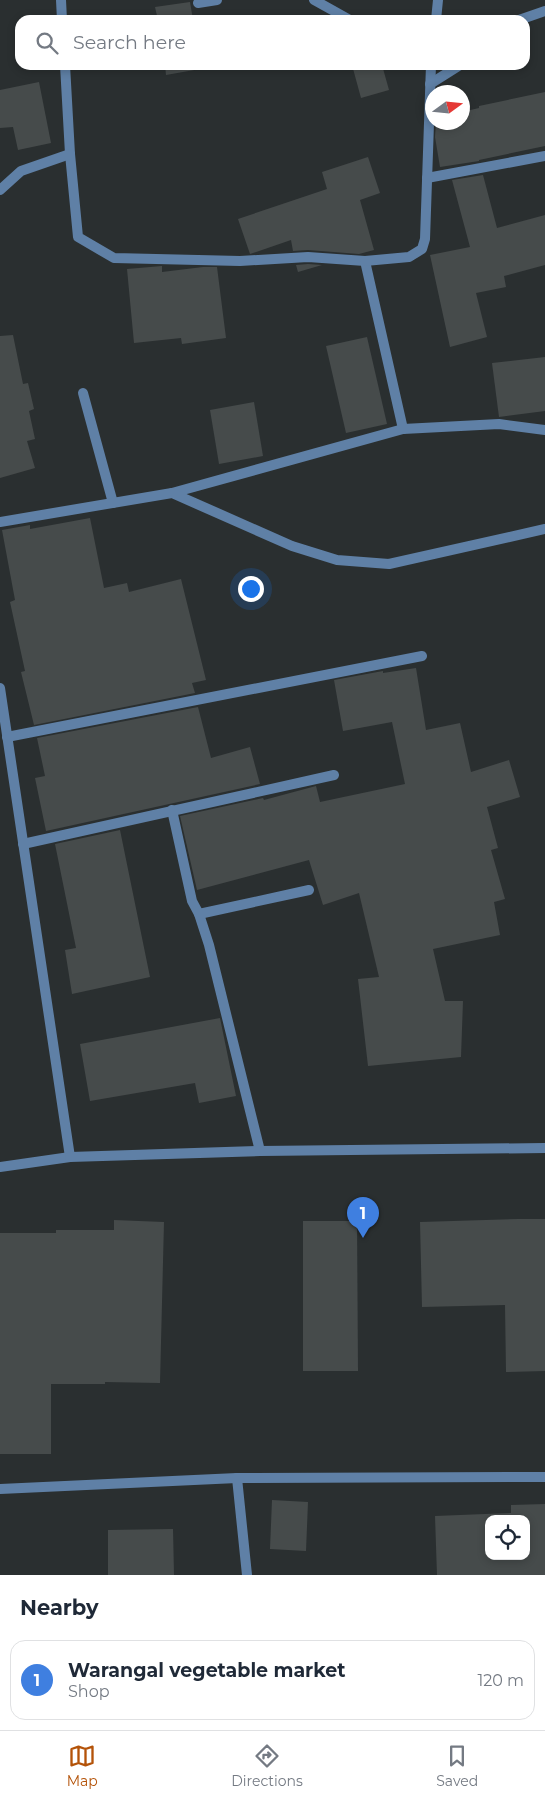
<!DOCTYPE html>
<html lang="en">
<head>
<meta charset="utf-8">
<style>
  :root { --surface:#fff; --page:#f6f6f7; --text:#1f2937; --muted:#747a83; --line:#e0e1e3; --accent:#b45309 }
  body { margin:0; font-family:Montserrat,sans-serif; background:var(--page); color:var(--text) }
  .controls { position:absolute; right:15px; bottom:15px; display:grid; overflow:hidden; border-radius:10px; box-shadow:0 2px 8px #0003 }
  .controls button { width:45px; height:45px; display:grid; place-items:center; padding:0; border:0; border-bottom:1px solid var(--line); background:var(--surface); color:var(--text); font:25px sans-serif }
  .compass { position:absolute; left:425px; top:85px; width:45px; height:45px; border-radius:50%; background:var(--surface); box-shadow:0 2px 8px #0003; rotate:75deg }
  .you { position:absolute; left:250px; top:588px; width:18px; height:18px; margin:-12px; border:4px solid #fff; border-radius:50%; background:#1a73e8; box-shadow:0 0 0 8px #1a73e833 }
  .badge { display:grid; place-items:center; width:32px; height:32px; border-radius:50%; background:var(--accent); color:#fff; font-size:16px; font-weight:700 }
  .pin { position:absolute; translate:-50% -41px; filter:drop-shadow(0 1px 2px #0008) }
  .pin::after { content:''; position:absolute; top:26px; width:18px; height:15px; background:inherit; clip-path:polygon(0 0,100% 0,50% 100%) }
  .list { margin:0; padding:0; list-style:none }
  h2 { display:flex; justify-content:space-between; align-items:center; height:65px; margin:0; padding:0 20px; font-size:21px }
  h2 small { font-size:16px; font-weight:400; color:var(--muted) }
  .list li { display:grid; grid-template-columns:32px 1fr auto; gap:15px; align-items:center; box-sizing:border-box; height:80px; margin:0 10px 10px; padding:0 10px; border:1px solid var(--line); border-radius:15px }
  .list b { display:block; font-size:19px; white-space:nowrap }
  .list p { margin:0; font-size:16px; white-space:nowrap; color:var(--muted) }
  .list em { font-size:16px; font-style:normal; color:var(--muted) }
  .icon { flex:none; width:28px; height:28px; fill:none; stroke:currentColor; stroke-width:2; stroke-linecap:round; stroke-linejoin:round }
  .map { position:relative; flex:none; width:545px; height:1575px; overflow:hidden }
  .search { position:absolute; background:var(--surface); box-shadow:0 2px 8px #0003; left:15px; right:15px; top:15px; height:55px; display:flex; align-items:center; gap:12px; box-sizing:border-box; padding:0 18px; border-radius:15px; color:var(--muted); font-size:19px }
  .sheet { height:155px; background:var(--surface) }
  nav { display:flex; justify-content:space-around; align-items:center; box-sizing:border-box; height:70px; border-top:1px solid var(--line); background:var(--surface); font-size:14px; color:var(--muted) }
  nav a { display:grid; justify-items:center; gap:2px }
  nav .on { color:var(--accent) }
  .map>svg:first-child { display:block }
  .building { fill:#464b4b; fill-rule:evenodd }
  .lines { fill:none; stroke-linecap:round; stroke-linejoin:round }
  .street { stroke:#5f80a6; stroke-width:10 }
</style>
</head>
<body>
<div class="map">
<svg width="545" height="1575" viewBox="0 0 545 1575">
  <rect width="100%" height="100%" fill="#2a2f30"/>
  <g class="building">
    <polygon points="190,2 193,20 158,20 155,7"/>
    <polygon points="165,65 200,65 200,69 166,75"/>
    <polygon points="352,65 382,65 389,90 361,98"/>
    <polygon points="39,82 51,143 18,150 13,127 0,128 0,90"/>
    <polygon points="545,92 545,146 479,160 479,161 440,167 435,137 436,122 462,122 462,112 479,108 479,106"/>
    <polygon points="368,157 380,193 360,200 374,250 359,254 308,250 293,251 291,240 250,254 238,219 327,189 322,172"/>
    <polygon points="483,175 497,228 545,215 545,265 504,276 506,287 476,293 487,337 450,347 430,255 470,247 452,180"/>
    <polygon points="308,264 322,265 298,272 296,265"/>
    <polygon points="162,266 162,272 203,267 217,267 226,338 182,344 181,338 134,343 127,269"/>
    <polygon points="13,335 23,384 28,383 34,409 29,411 35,439 27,441 35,468 0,478 0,336"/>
    <polygon points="367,337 387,424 346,433 326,346"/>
    <polygon points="545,357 545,411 499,417 492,363"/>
    <polygon points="254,402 263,456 219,464 210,410"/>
    <polygon points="90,518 104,588 127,583 129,592 181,579 206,680 192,683 195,693 34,725 21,672 25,671 10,602 15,600 2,530 30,525 30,529"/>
    <polygon points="416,668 426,730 460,723 471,772 509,760 520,797 487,807 498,848 491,850 505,899 494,902 500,935 433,949 445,1001 463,1001 461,1057 368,1066 358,979 379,977 359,893 323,905 309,860 197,890 180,816 263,798 264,800 316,786 320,802 405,784 392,722 343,731 334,680 383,671 383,673"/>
    <polygon points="198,707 211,758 250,747 260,784 46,831 35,778 45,776 37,738"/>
    <polygon points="120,830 150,977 72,994 65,950 76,948 55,844"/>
    <polygon points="220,1018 236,1096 199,1103 195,1083 90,1101 80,1044"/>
    <polygon points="518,1219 545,1219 545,1371 506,1372 505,1305 422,1307 420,1222"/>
    <polygon points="114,1220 164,1222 160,1383 105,1382 105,1384 51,1384 51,1454 0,1454 0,1233 56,1233 56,1230 114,1230"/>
    <polygon points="303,1221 357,1221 358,1371 303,1371"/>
    <polygon points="272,1500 308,1502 306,1551 270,1549"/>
    <path d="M545 1504V1575H437L435 1516 511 1513V1505ZM489 1519H526V1556H489Z"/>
    <polygon points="173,1529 174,1575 108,1575 108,1530"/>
  </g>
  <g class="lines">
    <g class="street">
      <polyline points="61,0 62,20"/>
      <polyline points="314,0 350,20"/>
      <polyline points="198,3 217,0"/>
      <polyline points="436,20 438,0"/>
      <polyline points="519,20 545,11"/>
      <polyline points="65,65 70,154 78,237 114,258 240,261 308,257 365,261 403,429"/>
      <polyline points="430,84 460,65"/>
      <polyline points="427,178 545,156"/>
      <polyline points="0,190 21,171 70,154"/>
      <polyline points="365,261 409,257 422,249 425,239 431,65"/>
      <polyline points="83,393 113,503"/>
      <polyline points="172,493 403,429 499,424 545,430"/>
      <polyline points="0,522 172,493 292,546 337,560 389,564 545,529"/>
      <polyline points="0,688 70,1157 0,1167"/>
      <polyline points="7,737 422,656"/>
      <polyline points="172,810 192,901 199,914 209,945 260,1151"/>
      <polyline points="23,844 334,775"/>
      <polyline points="199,914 309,890"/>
      <polyline points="70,1157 260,1151 545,1148"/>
      <polyline points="237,1478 247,1575"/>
      <polyline points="0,1489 237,1478 545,1477"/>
    </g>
  </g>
</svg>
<div class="controls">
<button><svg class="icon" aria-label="locate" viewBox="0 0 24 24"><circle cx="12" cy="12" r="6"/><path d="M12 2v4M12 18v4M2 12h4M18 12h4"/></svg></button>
</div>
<svg class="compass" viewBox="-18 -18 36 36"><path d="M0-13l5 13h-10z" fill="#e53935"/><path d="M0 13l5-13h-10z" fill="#747a83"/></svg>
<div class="you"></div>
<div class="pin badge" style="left:363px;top:1238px;background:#3f7fe0">1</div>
<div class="search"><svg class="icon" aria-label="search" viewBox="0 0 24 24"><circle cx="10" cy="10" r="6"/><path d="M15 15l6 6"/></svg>Search here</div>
</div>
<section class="sheet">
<h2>Nearby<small></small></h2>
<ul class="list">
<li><span class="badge" style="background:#3f7fe0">1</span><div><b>Warangal vegetable market</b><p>Shop</p></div><em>120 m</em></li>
</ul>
</section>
<nav>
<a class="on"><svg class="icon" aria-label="map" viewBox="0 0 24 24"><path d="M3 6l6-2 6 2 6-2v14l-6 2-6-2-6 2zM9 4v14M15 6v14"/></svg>Map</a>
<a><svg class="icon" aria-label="directions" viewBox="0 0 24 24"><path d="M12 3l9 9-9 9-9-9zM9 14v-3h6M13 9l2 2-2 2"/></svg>Directions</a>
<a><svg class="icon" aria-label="saved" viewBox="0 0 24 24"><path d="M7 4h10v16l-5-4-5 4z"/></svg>Saved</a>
</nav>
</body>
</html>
